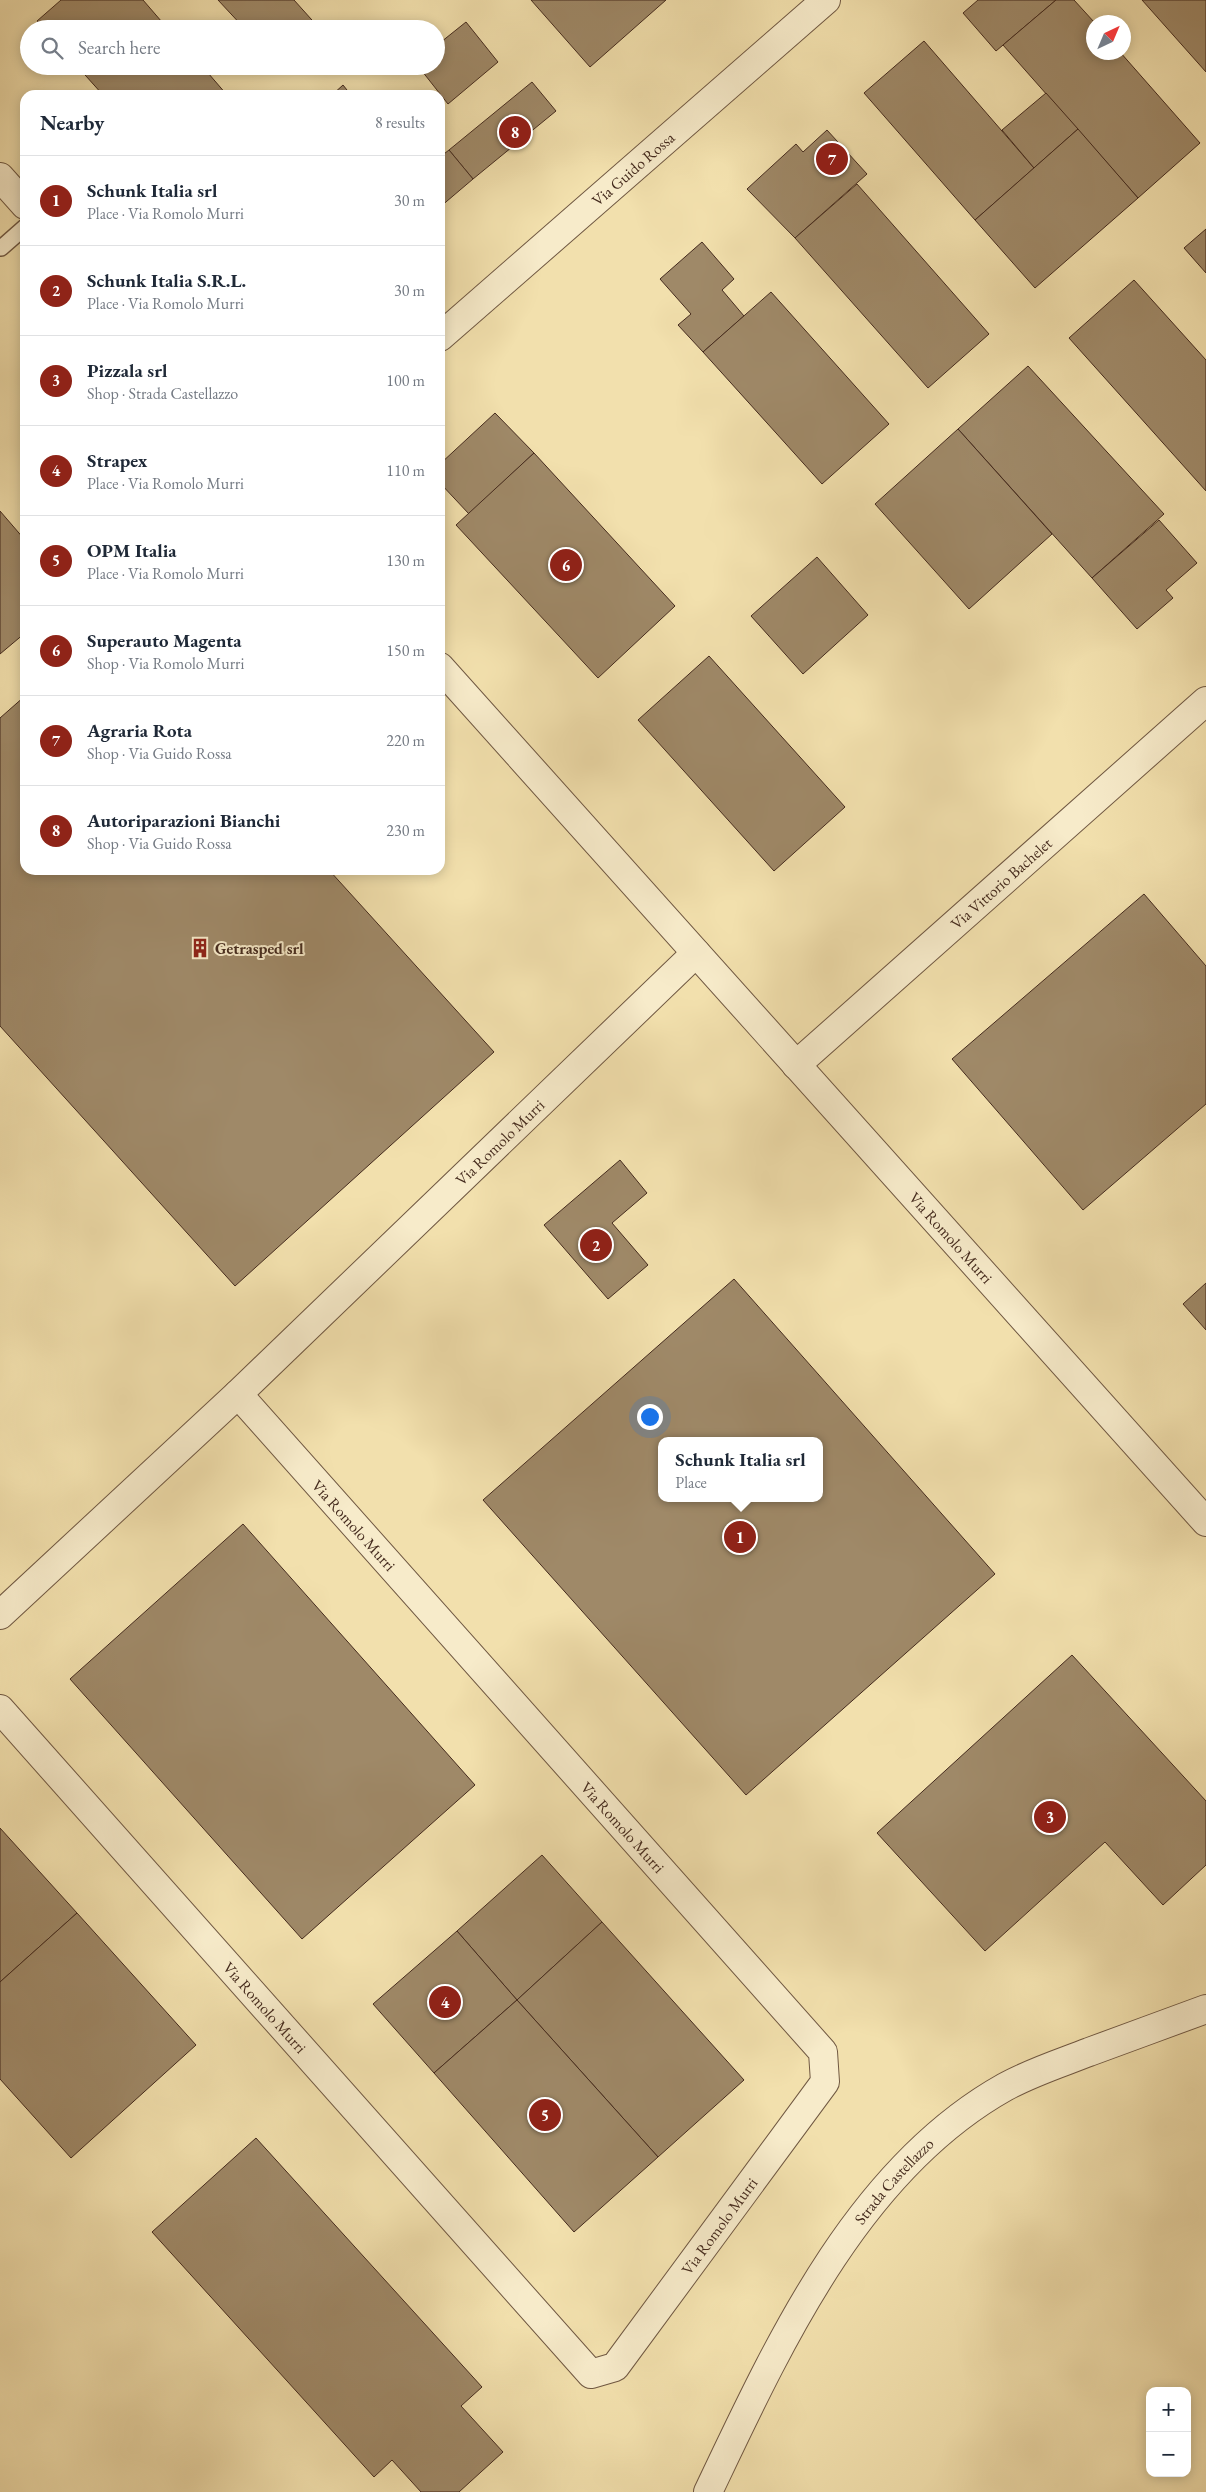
<!DOCTYPE html>
<html lang="en">
<head>
<meta charset="utf-8">
<style>
  :root { --surface:#fff; --page:#f6f6f7; --text:#1f2937; --muted:#747a83; --line:#e0e1e3; --accent:#8f2418 }
  body { margin:0; font-family:"EB Garamond",serif; background:var(--page); color:var(--text) }
  .controls { position:absolute; right:15px; bottom:15px; display:grid; overflow:hidden; border-radius:10px; box-shadow:0 2px 12px #0003 }
  .controls button { width:45px; height:45px; display:grid; place-items:center; padding:0; border:0; border-bottom:1px solid var(--line); background:var(--surface); color:var(--text); font:25px sans-serif }
  .compass { position:absolute; left:1086px; top:15px; width:45px; height:45px; border-radius:50%; background:var(--surface); box-shadow:0 2px 12px #0003; rotate:44deg }
  .you { position:absolute; left:649px; top:1416px; width:18px; height:18px; margin:-12px; border:4px solid #fff; border-radius:50%; background:#1a73e8; box-shadow:0 0 0 8px #1a73e833 }
  .badge { display:grid; place-items:center; width:32px; height:32px; border-radius:50%; background:var(--accent); color:#fff; font-size:16px; font-weight:700 }
  .pin { position:absolute; translate:-50% -50%; border:2px solid #fff; box-shadow:0 1px 5px #0006 }
  .popup { position:absolute; left:658px; top:1437px; width:165px; height:65px; box-sizing:border-box; display:grid; place-content:center; border-radius:10px; background:var(--surface); filter:drop-shadow(0 1px 4px #0005); font-size:16px; white-space:nowrap; color:var(--muted) }
  .popup b { font-size:19px; color:var(--text) }
  .popup::after { content:''; position:absolute; left:50%; top:100%; margin-left:-10px; border:10px solid transparent; border-top-color:var(--surface) }
  .list { margin:0; padding:0; list-style:none }
  h2 { display:flex; justify-content:space-between; align-items:center; height:65px; margin:0; padding:0 20px; font-size:21px }
  h2 small { font-size:16px; font-weight:400; color:var(--muted) }
  .list li { display:grid; grid-template-columns:32px 1fr auto; gap:15px; align-items:center; box-sizing:border-box; height:90px; padding:0 20px; border-top:1px solid var(--line) }
  .list b { display:block; font-size:19px; white-space:nowrap }
  .list p { margin:0; font-size:16px; white-space:nowrap; color:var(--muted) }
  .list em { font-size:16px; font-style:normal; color:var(--muted) }
  .icon { flex:none; width:28px; height:28px; fill:none; stroke:currentColor; stroke-width:2; stroke-linecap:round; stroke-linejoin:round }
  .map { position:relative; flex:none; width:1206px; height:2492px; overflow:hidden }
  .search { position:absolute; background:var(--surface); box-shadow:0 2px 12px #0003; left:20px; top:20px; width:425px; height:55px; display:flex; align-items:center; gap:12px; box-sizing:border-box; padding:0 18px; border-radius:28px; color:var(--muted); font-size:19px }
  .panel { position:absolute; background:var(--surface); box-shadow:0 2px 12px #0003; left:20px; top:90px; width:425px; height:785px; border-radius:15px }
  .map>svg:first-child { display:block }
  .building { fill:#9f8968; stroke:#452b1e; fill-rule:evenodd }
  .lines { fill:none; stroke-linecap:round; stroke-linejoin:round }
  .service-casing { stroke:#705842; stroke-width:18 }
  .minor-casing { stroke:#705842; stroke-width:30 }
  .tertiary-casing { stroke:#705842; stroke-width:30 }
  .service { stroke:#f7ebca; stroke-width:15 }
  .minor { stroke:#f7ebca; stroke-width:28 }
  .tertiary { stroke:#f7ebca; stroke-width:28 }
  .labels { text-anchor:middle; stroke-width:4; stroke-linejoin:round; paint-order:stroke }
  .street-label { font-size:16px; fill:#452b1e; stroke:#f7ebca }
  .poi-label { font-size:16px; font-weight:bold; fill:#452b1e; stroke:#f7ebca; text-anchor:start }
</style>
</head>
<body>
<div class="map">
<svg width="1206" height="2492" viewBox="0 0 1206 2492">
  <rect width="100%" height="100%" fill="#f2e0ad"/>
  <filter id="stains"><feTurbulence type="fractalNoise" baseFrequency=".004" numOctaves="4"/><feColorMatrix values="0 0 0 0 .2 0 0 0 0 .09 0 0 0 0 .02 0 0 0 .5 -.17"/></filter>
  <radialGradient id="worn" r=".72"><stop offset=".6" stop-color="#630" stop-opacity="0"/><stop offset="1" stop-color="#630" stop-opacity=".3"/></radialGradient>
  <g class="building">
    <polygon points="61,0 143,0 168,29 44,29 37,21"/>
    <polygon points="218,0 294,0 320,29 245,29"/>
    <polygon points="531,0 666,0 590,67"/>
    <polygon points="978,0 1056,0 996,51 963,13"/>
    <polygon points="1056,0 1074,0 1094,22 1094,52 1120,52 1200,143 1138,198 1003,45"/>
    <polygon points="1142,0 1206,0 1206,72"/>
    <polygon points="466,22 498,62 448,104 418,66 436,66 436,46"/>
    <polygon points="924,41 1034,168 975,220 864,93"/>
    <polygon points="77,66 202,66 227,95 103,95"/>
    <polygon points="532,82 556,111 473,179 449,150"/>
    <polygon points="343,85 351,95 332,95"/>
    <polygon points="1046,93 1078,129 1034,168 1002,130"/>
    <polygon points="1078,129 1138,198 1035,288 975,220"/>
    <polygon points="827,130 867,174 795,238 747,189 796,144 803,152"/>
    <polygon points="449,150 473,179 440,207 440,157"/>
    <polygon points="857,184 989,334 928,388 795,238"/>
    <polygon points="1206,229 1206,273 1184,248"/>
    <polygon points="702,242 734,279 722,290 744,316 703,352 678,325 691,314 660,279"/>
    <polygon points="1134,280 1206,360 1206,491 1069,338"/>
    <polygon points="771,292 889,424 822,484 703,352"/>
    <polygon points="1028,366 1164,514 1092,578 958,429"/>
    <polygon points="495,413 534,453 469,514 440,483 440,464"/>
    <polygon points="958,429 1052,534 969,609 875,504"/>
    <polygon points="534,453 675,606 598,678 456,525"/>
    <polygon points="0,511 25,540 25,633 0,654"/>
    <polygon points="1159,520 1197,563 1166,590 1173,598 1137,629 1092,578"/>
    <polygon points="817,557 868,615 803,674 751,616"/>
    <polygon points="709,656 845,807 774,871 638,720"/>
    <polygon points="25,696 25,870 329,870 494,1052 235,1286 0,1026 0,718"/>
    <polygon points="1144,894 1206,966 1206,1104 1083,1210 952,1059"/>
    <polygon points="620,1160 647,1193 612,1223 648,1265 608,1299 544,1225"/>
    <path d="M734 1279 995 1574 746 1795 483 1500ZM661 1441H819V1498H661Z"/>
    <polygon points="1206,1283 1206,1330 1183,1304"/>
    <polygon points="243,1524 475,1785 302,1939 70,1679"/>
    <polygon points="1072,1655 1206,1801 1206,1865 1163,1905 1105,1842 985,1951 877,1833"/>
    <polygon points="0,1828 77,1913 0,1982"/>
    <polygon points="542,1855 602,1922 517,2000 457,1931"/>
    <polygon points="77,1913 196,2045 71,2158 0,2079 0,1982"/>
    <polygon points="602,1922 744,2080 658,2157 517,2000"/>
    <polygon points="457,1931 517,2000 434,2073 373,2004"/>
    <polygon points="517,2000 658,2157 574,2232 434,2073"/>
    <polygon points="256,2138 482,2387 461,2406 503,2452 459,2492 421,2492 392,2460 374,2477 152,2232"/>
  </g>
  <g class="lines">
    <defs>
      <polyline id="service" points="1,248 25,227"/>
      <g id="minor">
        <path id="s1" d="M440 337 826 0"/>
        <path id="s2" d="M796 1065 1206 701"/>
        <path id="s3" d="M0 1615 238 1394 696 953"/>
        <path id="s4" d="M0 1709 591 2374 615 2367 825 2082 823 2052 238 1394"/>
      </g>
      <g id="tertiary">
        <polyline points="0,177 25,205"/>
        <path id="s5" d="M440 667 1206 1522"/>
        <path id="s6" d="M708 2492C778 2345 857 2170 1005 2087 1032 2072 1061 2063 1089 2052 1128 2038 1167 2023 1206 2009"/>
      </g>
    </defs>
    <use href="#service" class="service-casing"/>
    <use href="#minor" class="minor-casing"/>
    <use href="#tertiary" class="tertiary-casing"/>
    <use href="#service" class="service"/>
    <use href="#minor" class="minor"/>
    <use href="#tertiary" class="tertiary"/>
  </g>
  <defs>
    <symbol id="building-bare" viewBox="-9 -9 18 18"><path d="M-4-6H4V6H1V3H-1V6H-4ZM-2.5-4.3h1.7v1.8h-1.7ZM.8-4.3h1.7v1.8H.8ZM-2.5-1h1.7V.8h-1.7ZM.8-1h1.7V.8H.8Z" fill="#8f2418" stroke="#f7ebca" stroke-width="2.5" paint-order="stroke"/></symbol>
  </defs>
  <g fill-rule="evenodd">
    <use href="#building-bare" x="186" y="934" width="28" height="28"/>
  </g>
  <g class="labels">
    <g class="street-label">
      <text dy="6" stroke="none"><textPath href="#s1" startOffset="256">Via Guido Rossa</textPath></text>
      <text dy="6" stroke="none"><textPath href="#s2" startOffset="274">Via Vittorio Bachelet</textPath></text>
      <text dy="6" stroke="none"><textPath href="#s3" startOffset="688">Via Romolo Murri</textPath></text>
      <text dy="6" stroke="none"><textPath href="#s5" startOffset="766">Via Romolo Murri</textPath></text>
      <text transform="translate(354 1525) rotate(48)" y="6">Via Romolo Murri</text>
      <text transform="translate(623 1827) rotate(48)" y="6">Via Romolo Murri</text>
      <text dy="6" stroke="none"><textPath href="#s4" startOffset="399">Via Romolo Murri</textPath></text>
      <text dy="6" stroke="none"><textPath href="#s6" startOffset="364">Strada Castellazzo</textPath></text>
      <text dy="6" stroke="none"><textPath href="#s4" startOffset="1090">Via Romolo Murri</textPath></text>
    </g>
    <g class="poi-label">
      <text x="215" y="954">Getrasped srl</text>
    </g>
  </g>
  <rect width="100%" height="100%" filter="url(#stains)"/>
  <rect width="100%" height="100%" fill="url(#worn)"/>
</svg>
<div class="controls">
<button>+</button>
<button>−</button>
</div>
<svg class="compass" viewBox="-18 -18 36 36"><path d="M0-13l5 13h-10z" fill="#e53935"/><path d="M0 13l5-13h-10z" fill="#747a83"/></svg>
<div class="you"></div>
<div class="pin badge" style="left:740px;top:1537px">1</div>
<div class="popup"><b>Schunk Italia srl</b>Place</div>
<div class="pin badge" style="left:596px;top:1245px">2</div>
<div class="pin badge" style="left:1050px;top:1817px">3</div>
<div class="pin badge" style="left:445px;top:2002px">4</div>
<div class="pin badge" style="left:545px;top:2115px">5</div>
<div class="pin badge" style="left:566px;top:565px">6</div>
<div class="pin badge" style="left:832px;top:159px">7</div>
<div class="pin badge" style="left:515px;top:132px">8</div>
<div class="search"><svg class="icon" aria-label="search" viewBox="0 0 24 24"><circle cx="10" cy="10" r="6"/><path d="M15 15l6 6"/></svg>Search here</div>
<section class="panel">
<h2>Nearby<small>8 results</small></h2>
<ul class="list">
<li><span class="badge">1</span><div><b>Schunk Italia srl</b><p>Place · Via Romolo Murri</p></div><em>30 m</em></li>
<li><span class="badge">2</span><div><b>Schunk Italia S.R.L.</b><p>Place · Via Romolo Murri</p></div><em>30 m</em></li>
<li><span class="badge">3</span><div><b>Pizzala srl</b><p>Shop · Strada Castellazzo</p></div><em>100 m</em></li>
<li><span class="badge">4</span><div><b>Strapex</b><p>Place · Via Romolo Murri</p></div><em>110 m</em></li>
<li><span class="badge">5</span><div><b>OPM Italia</b><p>Place · Via Romolo Murri</p></div><em>130 m</em></li>
<li><span class="badge">6</span><div><b>Superauto Magenta</b><p>Shop · Via Romolo Murri</p></div><em>150 m</em></li>
<li><span class="badge">7</span><div><b>Agraria Rota</b><p>Shop · Via Guido Rossa</p></div><em>220 m</em></li>
<li><span class="badge">8</span><div><b>Autoriparazioni Bianchi</b><p>Shop · Via Guido Rossa</p></div><em>230 m</em></li>
</ul>
</section>
</div>
</body>
</html>
